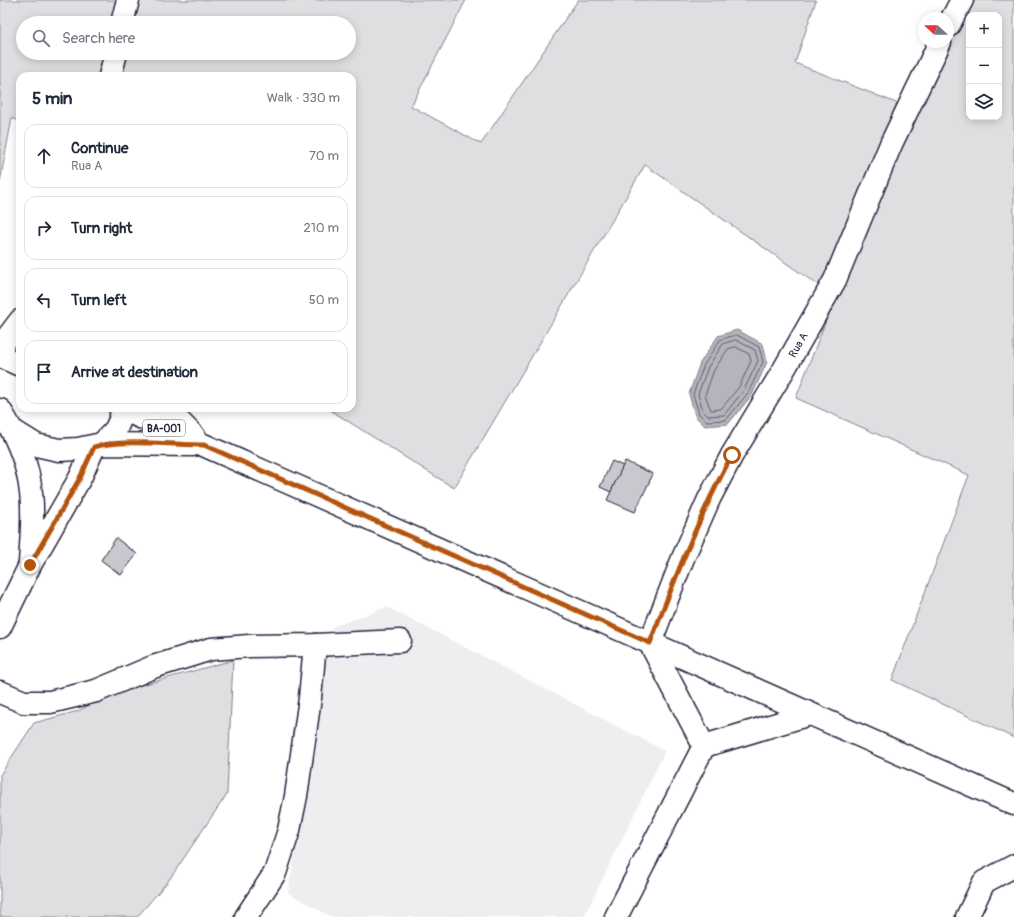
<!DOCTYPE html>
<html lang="en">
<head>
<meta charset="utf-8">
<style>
  :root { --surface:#fff; --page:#f2f2f3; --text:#1f2937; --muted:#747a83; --line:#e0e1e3 }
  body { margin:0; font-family:Pangolin,sans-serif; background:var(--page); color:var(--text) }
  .controls { position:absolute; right:12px; top:12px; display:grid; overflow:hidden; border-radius:8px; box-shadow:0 2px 10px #0003 }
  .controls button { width:36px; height:36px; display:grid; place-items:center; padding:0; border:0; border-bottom:1px solid var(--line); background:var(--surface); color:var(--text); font:20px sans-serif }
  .compass { position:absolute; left:918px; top:12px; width:36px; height:36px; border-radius:50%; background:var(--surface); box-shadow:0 2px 10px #0003; rotate:291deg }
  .stop { position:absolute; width:12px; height:12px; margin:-9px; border:3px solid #b45309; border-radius:50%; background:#fff }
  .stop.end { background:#b45309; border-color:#fff; box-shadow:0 1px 4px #0008 }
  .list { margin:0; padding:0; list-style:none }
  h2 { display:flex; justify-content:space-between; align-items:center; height:52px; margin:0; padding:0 16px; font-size:17px }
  h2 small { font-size:13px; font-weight:400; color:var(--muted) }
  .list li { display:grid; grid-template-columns:26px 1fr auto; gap:12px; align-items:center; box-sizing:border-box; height:64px; margin:0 8px 8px; padding:0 8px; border:1px solid var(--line); border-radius:12px }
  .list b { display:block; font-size:15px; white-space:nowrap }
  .list p { margin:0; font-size:13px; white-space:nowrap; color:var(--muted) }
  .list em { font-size:13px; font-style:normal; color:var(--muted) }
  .icon { flex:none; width:22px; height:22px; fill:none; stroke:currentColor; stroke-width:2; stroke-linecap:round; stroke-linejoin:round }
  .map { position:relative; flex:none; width:1014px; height:917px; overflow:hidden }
  .search { position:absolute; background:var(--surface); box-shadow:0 2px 10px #0003; left:16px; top:16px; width:340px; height:44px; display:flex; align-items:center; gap:10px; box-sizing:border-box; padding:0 14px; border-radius:22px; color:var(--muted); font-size:15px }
  .panel { position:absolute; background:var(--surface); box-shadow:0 2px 10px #0003; left:16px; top:72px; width:340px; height:340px; border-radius:12px }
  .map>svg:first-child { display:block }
  .built { fill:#eeeef1 }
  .green { fill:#dfdfe2; stroke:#80808e; fill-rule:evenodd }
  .water { fill:#b4b4bc; stroke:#7a7a88 }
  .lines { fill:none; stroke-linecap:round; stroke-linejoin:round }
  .shore { stroke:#5c5c6f; stroke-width:1 }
  .building { fill:#c8c8cf; stroke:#22223b }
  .minor-casing { stroke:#22223b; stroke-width:25 }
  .primary-casing { stroke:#22223b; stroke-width:25 }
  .minor { stroke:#fff; stroke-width:22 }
  .primary { stroke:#fff; stroke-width:22 }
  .route { stroke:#b45309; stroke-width:5 }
  .labels { text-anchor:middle; stroke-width:3.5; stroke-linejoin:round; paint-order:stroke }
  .shield { fill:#fff; stroke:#646476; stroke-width:1 }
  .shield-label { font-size:10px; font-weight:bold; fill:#22223b }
  .street-label { font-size:11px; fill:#22223b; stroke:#fff }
</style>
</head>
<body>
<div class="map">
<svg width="1014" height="917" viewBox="0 0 1014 917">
  <rect width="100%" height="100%" fill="#fff"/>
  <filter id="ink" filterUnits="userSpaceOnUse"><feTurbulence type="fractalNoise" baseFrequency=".025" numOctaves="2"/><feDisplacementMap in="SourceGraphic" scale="8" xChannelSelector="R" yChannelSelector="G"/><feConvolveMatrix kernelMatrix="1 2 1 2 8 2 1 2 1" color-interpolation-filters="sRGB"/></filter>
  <g filter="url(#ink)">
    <polygon class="built" points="387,607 665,751 584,917 332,917 288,893 332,627"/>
    <g class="green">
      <path d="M0 0H466L411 106 481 144 578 0H816L795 63 899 104 935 42 950 0H1014V738L892 680 969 475 796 398 835 297 645 165 454 488 327 408H352V76H20V122L12 118 0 182ZM969 15H999V117H969ZM23 23H349V53H23Z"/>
      <polygon points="233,660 227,794 169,880 137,917 0,917 0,775 34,723 78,711 113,693"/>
    </g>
    <polygon class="water" points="737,330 763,344 767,362 752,395 728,424 705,426 695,416 689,394 700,363 718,336"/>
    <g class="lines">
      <g class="shore">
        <polygon points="737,335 759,347 763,362 748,393 726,420 707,421 699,414 693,394 704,365 720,340"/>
        <polygon points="736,340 755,350 758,361 744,390 724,415 708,416 703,411 698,394 708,367 723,344"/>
        <polygon points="736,347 749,354 751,361 739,387 721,409 711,410 705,395 714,370 728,349"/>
      </g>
    </g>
    <g class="building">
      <polygon points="612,461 623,466 611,492 600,487"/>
      <polygon points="625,461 653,474 635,512 607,500"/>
      <polygon points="116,538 137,554 121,575 101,560"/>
    </g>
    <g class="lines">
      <defs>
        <g id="minor">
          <polyline points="948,26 962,0"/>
          <polyline points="0,692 24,702 50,702 96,691 153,667 211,649 249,646 315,645 400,641"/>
          <path id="s1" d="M704 746 650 643 683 558 709 499 732 455 783 371 835 280 891 144 940 42"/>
          <polyline points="246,917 275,873 289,830 296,796 310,698 315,645"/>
          <polyline points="616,917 704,746 810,714"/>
          <polyline points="967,917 984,882 1014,866"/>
        </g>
        <g id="primary">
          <polyline points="122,23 128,0"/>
          <polyline points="110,76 116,53"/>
          <polyline points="0,353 4,342 20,321"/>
          <polyline points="0,356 20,365"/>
          <polyline points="120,408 1014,804"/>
          <polyline points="166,408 194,436"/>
          <path d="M0 410C16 435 28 464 31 493 34 516 31 541 30 564"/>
          <polyline points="12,430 36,445 59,450 78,449 102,444 193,445"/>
          <polyline points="102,444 116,429 125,408"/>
          <polyline points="0,627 30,565 80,478 94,447"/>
        </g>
      </defs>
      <use href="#minor" class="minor-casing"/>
      <use href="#primary" class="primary-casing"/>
      <use href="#minor" class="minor"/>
      <use href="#primary" class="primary"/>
    </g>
  </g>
  <g class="lines" filter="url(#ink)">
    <path class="route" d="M30 565 80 478 94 447C120 439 175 445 204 445L650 643C675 579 699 516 732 455"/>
  </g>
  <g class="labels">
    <rect class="shield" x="143" y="420" width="42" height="16" rx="3"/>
    <g class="shield-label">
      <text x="164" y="432">BA-001</text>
    </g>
    <g class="street-label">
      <text dy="4" stroke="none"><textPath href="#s1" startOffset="450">Rua A</textPath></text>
    </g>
  </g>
</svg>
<div class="controls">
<button>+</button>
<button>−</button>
<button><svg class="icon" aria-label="layers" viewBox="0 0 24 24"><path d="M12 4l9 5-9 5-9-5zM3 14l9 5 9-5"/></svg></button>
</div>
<svg class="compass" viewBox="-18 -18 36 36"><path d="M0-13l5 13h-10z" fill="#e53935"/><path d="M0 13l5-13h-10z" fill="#747a83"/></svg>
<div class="stop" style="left:732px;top:455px"></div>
<div class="stop end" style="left:30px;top:565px"></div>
<div class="search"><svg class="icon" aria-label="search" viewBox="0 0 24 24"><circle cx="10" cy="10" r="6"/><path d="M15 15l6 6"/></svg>Search here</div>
<section class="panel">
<h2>5 min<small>Walk · 330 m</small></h2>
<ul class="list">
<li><svg class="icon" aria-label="ahead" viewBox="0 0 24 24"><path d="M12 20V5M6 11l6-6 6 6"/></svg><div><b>Continue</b><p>Rua A</p></div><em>70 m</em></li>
<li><svg class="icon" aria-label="right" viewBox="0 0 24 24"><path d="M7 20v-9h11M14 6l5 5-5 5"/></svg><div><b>Turn right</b></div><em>210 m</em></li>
<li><svg class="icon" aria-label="left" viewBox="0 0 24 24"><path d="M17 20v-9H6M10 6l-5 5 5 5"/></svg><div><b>Turn left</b></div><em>50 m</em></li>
<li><svg class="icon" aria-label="arrive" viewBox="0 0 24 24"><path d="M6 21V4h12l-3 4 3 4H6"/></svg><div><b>Arrive at destination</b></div></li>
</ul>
</section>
</div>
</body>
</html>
